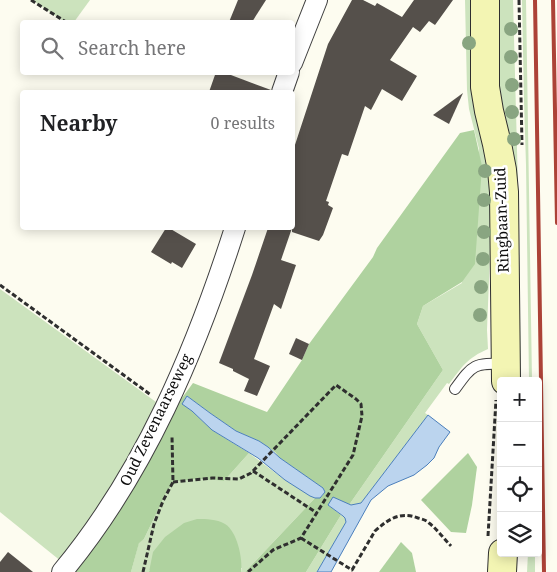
<!DOCTYPE html>
<html lang="en">
<head>
<meta charset="utf-8">
<style>
  :root { --surface:#fff; --page:#f2f2f2; --text:#202124; --muted:#757577; --line:#e0e0e0 }
  body { margin:0; font-family:"Noto Serif",serif; background:var(--page); color:var(--text) }
  .controls { position:absolute; right:15px; bottom:15px; display:grid; overflow:hidden; border-radius:5px; box-shadow:0 2px 12px #0003 }
  .controls button { width:45px; height:45px; display:grid; place-items:center; padding:0; border:0; border-bottom:1px solid var(--line); background:var(--surface); color:var(--text); font:25px sans-serif }
  .list { margin:0; padding:0; list-style:none }
  h2 { display:flex; justify-content:space-between; align-items:center; height:65px; margin:0; padding:0 20px; font-size:21px }
  h2 small { font-size:16px; font-weight:400; color:var(--muted) }
  .icon { flex:none; width:28px; height:28px; fill:none; stroke:currentColor; stroke-width:2; stroke-linecap:round; stroke-linejoin:round }
  .map { position:relative; flex:none; width:557px; height:572px; overflow:hidden }
  .search { position:absolute; background:var(--surface); box-shadow:0 2px 12px #0003; left:20px; top:20px; width:275px; height:55px; display:flex; align-items:center; gap:12px; box-sizing:border-box; padding:0 18px; border-radius:5px; color:var(--muted); font-size:19px }
  .panel { position:absolute; background:var(--surface); box-shadow:0 2px 12px #0003; left:20px; top:90px; width:275px; height:140px; border-radius:5px }
  .map>svg:first-child { display:block }
  .green { fill:#cce3bd }
  .forest { fill:#afd29f }
  .water { fill:#bbd4ee; stroke:#4b7fbc }
  .building { fill:#55504b }
  .lines { fill:none; stroke-linecap:round; stroke-linejoin:round }
  .lane-casing { stroke:#404040; stroke-width:12 }
  .street-casing { stroke:#404040; stroke-width:22 }
  .secondary-casing { stroke:#2f2f2f; stroke-width:30 }
  .path { stroke:#2f2f2f; stroke-width:3; stroke-dasharray:5 2.5; stroke-linecap:butt }
  .lane { stroke:#fff; stroke-width:10 }
  .street { stroke:#fff; stroke-width:20 }
  .secondary { stroke:#f3f5b3; stroke-width:28 }
  .rail { stroke:#ac4237; stroke-width:4 }
  .tree { fill:#89a581 }
  .labels { text-anchor:middle; stroke-width:5; stroke-linejoin:round; paint-order:stroke }
  .street-label { font-size:15px; fill:#0d0d0d; stroke:#fff }
</style>
</head>
<body>
<div class="map">
<svg width="557" height="572" viewBox="0 0 557 572">
  <rect width="100%" height="100%" fill="#fdfcf0"/>
  <g class="green">
    <polygon points="32,0 90,0 74,22 65,22"/>
    <path d="M465 0H470L473 97 489 163 492 204 487 330 488 349C467 358 462 367 449 384L447 383 425 413 428 415 361 503 355 505H349L443 370 417 324 423 306 462 283 479 149 469 109 467 90Z"/>
    <polygon points="494,0 513,0 518,186 521,381 516,381 498,108"/>
    <polygon points="522,0 526,0 532,381 529,381 526,165 524,100"/>
    <polygon points="0,289 156,402 127,464 62,562 0,512"/>
    <polygon points="249,453 285,480 315,498 245,572 241,572 242,568 149,570 149,572 131,572 139,542 144,539 168,489 179,481 197,479 224,481"/>
    <polygon points="341,515 345,518 346,522 317,572 306,572"/>
    <polygon points="528,553 535,553 535,572 527,572"/>
  </g>
  <g class="forest">
    <polygon points="474,130 482,166 475,264 462,282 423,306 417,324 443,370 349,505 333,498 328,505 341,515 306,572 245,572 315,498 320,498 323,495 324,489 280,458 275,452 259,441 236,431 210,413 187,396 183,404 192,411 212,430 249,453 224,481 197,479 179,481 168,489 144,539 139,543 131,572 74,572 129,495 163,436 176,406 193,383 267,412 302,360 309,344 373,257 377,248 460,133"/>
    <polygon points="468,453 477,467 472,505 466,533 451,532 421,500"/>
    <path d="M197 519C207 519 216 519 225 524 237 531 243 559 241 572H149L153 552 165 537 184 523Z"/>
    <polygon points="401,542 412,553 416,572 379,572"/>
  </g>
  <g class="water">
    <polygon points="187,396 210,413 236,431 259,441 268,447 280,458 323,488 325,492 320,498 315,498 310,496 285,480 258,458 212,430 192,411 182,404"/>
    <polygon points="428,415 450,432 439,447 434,458 427,465 414,475 388,486 371,500 331,572 317,572 346,522 345,518 343,516 328,505 333,497 351,505 361,503"/>
  </g>
  <g class="building">
    <polygon points="238,0 266,0 252,22 229,22"/>
    <polygon points="352,0 363,0 375,6 377,3 402,17 414,0 453,0 435,25 429,21 420,32 413,27 390,60 417,76 402,101 382,89 371,110 365,106 348,156 342,154 326,201 329,202 328,205 333,208 323,235 319,241 292,232 292,154 328,44"/>
    <polygon points="216,72 223,72 271,90 270,92 209,92"/>
    <polygon points="463,93 449,124 433,115"/>
    <polygon points="166,228 169,228 196,244 182,268 172,262 171,264 151,252"/>
    <polygon points="268,228 292,228 281,260 296,265 281,309 274,304 254,359 270,366 257,396 244,391 249,379 233,371 233,369 219,363 252,275"/>
    <polygon points="296,338 309,344 302,360 289,354"/>
    <polygon points="8,552 33,572 0,572 0,562"/>
  </g>
  <g class="lines">
    <defs>
      <path id="lane" d="M455 389C473 364 474 363 505 364"/>
      <g id="street">
        <polyline points="292,63 317,0"/>
        <polyline points="282,92 289,72"/>
        <path d="M62 572C145 472 196 350 235 228"/>
      </g>
      <g id="secondary">
        <polyline points="485,0 485,87 489,111 497,144 502,170 504,192 506,381"/>
        <polyline points="502,572 503,553"/>
      </g>
    </defs>
    <use href="#lane" class="lane-casing"/>
    <use href="#street" class="street-casing"/>
    <use href="#secondary" class="secondary-casing"/>
    <g class="path">
      <polyline points="31,0 66,22"/>
      <polyline points="519,0 522,145"/>
      <polyline points="0,285 151,395"/>
      <polyline points="253,471 317,513"/>
      <polyline points="173,482 212,478 239,479 251,473 336,385 356,399 361,404 362,416 353,455 301,538 273,550 248,572"/>
      <polyline points="488,536 496,400"/>
      <path d="M301 538 352 570 375 531C388 519 401 511 418 518 422 519 426 520 429 523 437 529 444 539 451 546"/>
      <polyline points="143,572 154,524 163,501 173,482 172,436"/>
    </g>
    <use href="#lane" class="lane"/>
    <use href="#street" class="street"/>
    <use href="#secondary" class="secondary"/>
    <g class="rail">
      <polyline points="535,0 544,572"/>
      <polyline points="553,0 557,223"/>
    </g>
  </g>
  <g class="tree">
    <circle cx="511" cy="29" r="7"/>
    <circle cx="469" cy="43" r="7"/>
    <circle cx="511" cy="57" r="7"/>
    <circle cx="512" cy="85" r="7"/>
    <circle cx="512" cy="112" r="7"/>
    <circle cx="514" cy="139" r="7"/>
    <circle cx="485" cy="171" r="7"/>
    <circle cx="484" cy="200" r="7"/>
    <circle cx="484" cy="232" r="7"/>
    <circle cx="483" cy="259" r="7"/>
    <circle cx="481" cy="287" r="7"/>
    <circle cx="480" cy="315" r="7"/>
  </g>
  <g class="labels">
    <g class="street-label">
      <text transform="translate(502 220) rotate(-92)" y="5">Ringbaan-Zuid</text>
      <text transform="translate(156 420) rotate(-64)" y="5">Oud Zevenaarseweg</text>
    </g>
  </g>
</svg>
<div class="controls">
<button>+</button>
<button>−</button>
<button><svg class="icon" aria-label="locate" viewBox="0 0 24 24"><circle cx="12" cy="12" r="6"/><path d="M12 2v4M12 18v4M2 12h4M18 12h4"/></svg></button>
<button><svg class="icon" aria-label="layers" viewBox="0 0 24 24"><path d="M12 4l9 5-9 5-9-5zM3 14l9 5 9-5"/></svg></button>
</div>
<div class="search"><svg class="icon" aria-label="search" viewBox="0 0 24 24"><circle cx="10" cy="10" r="6"/><path d="M15 15l6 6"/></svg>Search here</div>
<section class="panel">
<h2>Nearby<small>0 results</small></h2>
<ul class="list">
</ul>
</section>
</div>
</body>
</html>
